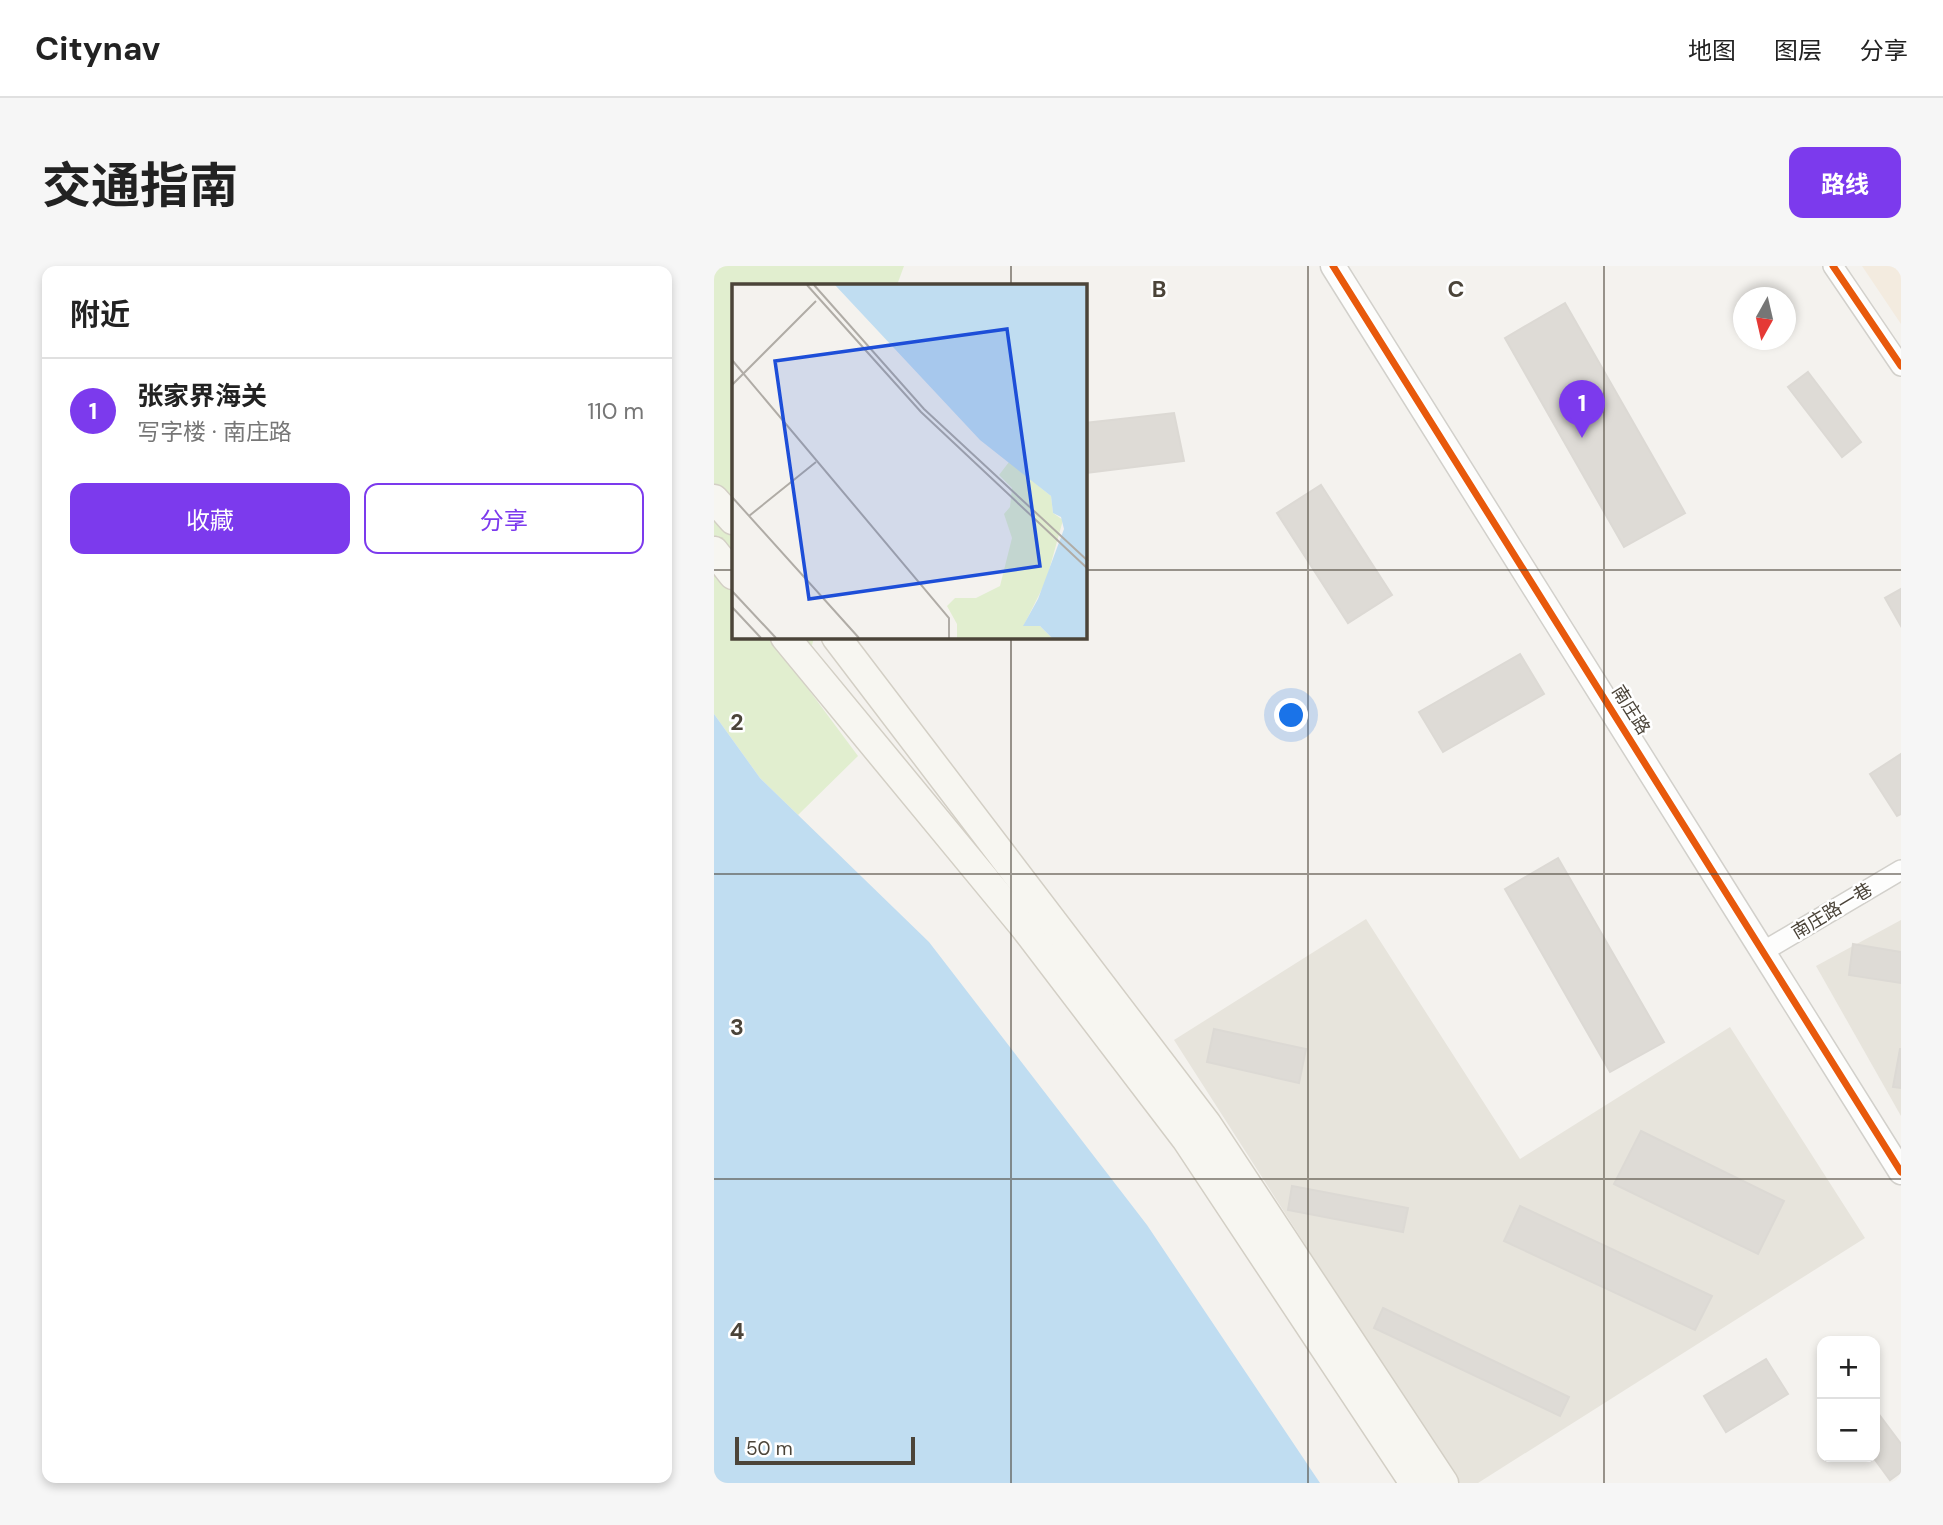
<!DOCTYPE html>
<html lang="zh">
<head>
<meta charset="utf-8">
<style>
  :root { --surface:#fff; --page:#f6f6f6; --text:#222; --muted:#767676; --line:#e0e0e0; --accent:#7c3aed }
  body { margin:0; font-family:"DM Sans","Noto Sans SC",sans-serif; background:var(--page); color:var(--text) }
  .controls { position:absolute; right:21px; bottom:21px; display:grid; overflow:hidden; border-radius:14px; box-shadow:0 4px 10px #0003 }
  .controls button { width:63px; height:63px; display:grid; place-items:center; padding:0; border:0; border-bottom:2px solid var(--line); background:var(--surface); color:var(--text); font:35px sans-serif }
  .compass { position:absolute; left:1019px; top:21px; width:63px; height:63px; border-radius:50%; background:var(--surface); box-shadow:0 4px 10px #0003; rotate:188deg }
  .scale { position:absolute; left:21px; bottom:18px; width:180px; box-sizing:border-box; padding-left:7px; border:4px solid #4b4439; border-top:0; font-size:19px; line-height:24px; white-space:nowrap; color:#4b4439; -webkit-text-stroke:5px #fff; paint-order:stroke }
  .you { position:absolute; left:578px; top:450px; width:24px; height:24px; margin:-18px; border:5px solid #fff; border-radius:50%; background:#1a73e8; box-shadow:0 0 0 10px #1a73e833 }
  .badge { display:grid; place-items:center; width:46px; height:46px; border-radius:50%; background:var(--accent); color:#fff; font-size:23px; font-weight:700 }
  .pin { position:absolute; translate:-50% -58px; filter:drop-shadow(0 2px 4px #0008) }
  .pin::after { content:''; position:absolute; top:37px; width:24px; height:21px; background:inherit; clip-path:polygon(0 0,100% 0,50% 100%) }
  .list { margin:0; padding:0; list-style:none }
  h2 { display:flex; justify-content:space-between; align-items:center; height:91px; margin:0; padding:0 28px; font-size:30px }
  h2 small { font-size:23px; font-weight:400; color:var(--muted) }
  .list li { display:grid; grid-template-columns:46px 1fr auto; gap:21px; align-items:center; box-sizing:border-box; height:105px; padding:0 28px; border-top:2px solid var(--line) }
  .list b { display:block; font-size:26px; white-space:nowrap }
  .list p { margin:0; font-size:23px; white-space:nowrap; color:var(--muted) }
  .list em { font-size:23px; font-style:normal; color:var(--muted) }
  .actions { display:flex; gap:14px; padding:21px 28px }
  .actions a { flex:1; padding:16px 0; border:2px solid var(--accent); border-radius:14px; text-align:center; font-size:24px; color:var(--accent) }
  .actions .main { background:var(--accent); color:#fff }
  .map { position:relative; flex:none; width:1187px; height:1217px; overflow:hidden; border-radius:14px }
  header { display:flex; align-items:center; gap:42px; box-sizing:border-box; height:98px; padding:0 35px; background:var(--surface); border-bottom:2px solid var(--line) }
  header strong { font-size:33px }
  nav { display:flex; gap:38px; margin-inline-start:auto; font-size:24px }
  .intro { display:flex; align-items:center; justify-content:space-between; box-sizing:border-box; height:168px; padding:0 42px }
  h1 { margin:0; font-size:49px }
  .button { padding:18px 32px; border-radius:14px; background:var(--accent); color:#fff; font-size:24px; font-weight:700 }
  main { display:flex; gap:42px; padding:0 42px }
  aside { flex:1; background:var(--surface); border-radius:14px; box-shadow:0 4px 10px #0003 }
  .map>svg:first-child { display:block }
  .residential { fill:#e7e4dc }
  .commercial { fill:#f3ebdf }
  .green { fill:#e1eecf }
  .water { fill:#c0ddf1 }
  .building { fill:#dedbd6; stroke:#dcd9d4; stroke-width:2 }
  .lines { fill:none; stroke-linecap:round; stroke-linejoin:round }
  .minor-casing { stroke:#d2d0cb; stroke-width:22 }
  .tertiary-casing { stroke:#d2d0cb; stroke-width:27 }
  .secondary-casing { stroke:#d3cfc5; stroke-width:31 }
  .minor { stroke:#fdfdfc; stroke-width:19 }
  .tertiary { stroke:#fdfdfc; stroke-width:24 }
  .secondary { stroke:#f7f6f1; stroke-width:28 }
  .cycleway-casing { stroke:#fff; stroke-width:11 }
  .cycleway { stroke:#e8590c; stroke-width:7 }
  .grid { fill:none; stroke:#4b4439; stroke-width:2; stroke-opacity:0.55 }
  .labels { text-anchor:middle; stroke-width:5; stroke-linejoin:round; paint-order:stroke }
  .street-label { font-size:18px; fill:#4b4439; stroke:#fff }
  .inset-road { fill:none; stroke:#b0aca6; stroke-width:2 }
  .view { fill:#1d4ed8; fill-opacity:0.15; stroke:#1d4ed8; stroke-width:3.5 }
  .inset-edge { fill:none; stroke:#4b4439; stroke-width:3.5 }
  .grid-label { font-size:23px; text-anchor:middle; font-weight:bold; fill:#4b4439; stroke:#fff; stroke-width:5; stroke-linejoin:round; paint-order:stroke }
</style>
</head>
<body>
<header>
<strong>Citynav</strong>
<nav><a>地图</a><a>图层</a><a>分享</a></nav>
</header>
<div class="intro"><h1>交通指南</h1><a class="button">路线</a></div>
<main>
<aside>
<h2>附近<small></small></h2>
<ul class="list">
<li><span class="badge">1</span><div><b>张家界海关</b><p>写字楼 · 南庄路</p></div><em>110 m</em></li>
</ul>
<div class="actions"><a class="main">收藏</a><a>分享</a></div>
</aside>
<div class="map">
<svg width="1187" height="1217" viewBox="0 0 1187 1217">
  <rect width="100%" height="100%" fill="#f4f2ee"/>
  <g class="residential">
    <polygon points="652,653 806,893 1016,761 1151,972 764,1217 744,1217 460,774"/>
    <polygon points="1187,654 1187,850 1102,700"/>
  </g>
  <polygon class="commercial" points="1148,0 1187,0 1187,58"/>
  <polygon class="green" points="0,0 190,0 183,19 19,19 19,371 100,371 89,416 144,490 84,549 46,512 0,448"/>
  <polygon class="water" points="0,448 46,512 215,676 433,959 606,1217 0,1217"/>
  <g class="building">
    <polygon points="851,37 971,247 910,281 791,72"/>
    <polygon points="1094,106 1147,176 1128,191 1074,121"/>
    <polygon points="460,147 470,195 371,207 371,157"/>
    <polygon points="607,219 678,329 634,357 563,247"/>
    <polygon points="1187,323 1187,360 1171,332"/>
    <polygon points="806,388 830,428 729,486 705,446"/>
    <polygon points="1187,488 1187,548 1183,550 1156,508"/>
    <polygon points="844,592 950,776 896,806 791,623"/>
    <polygon points="1139,678 1187,686 1187,717 1135,709"/>
    <polygon points="500,763 592,783 585,817 493,796"/>
    <polygon points="1186,783 1187,783 1187,822 1179,821"/>
    <polygon points="927,865 1070,935 1044,988 900,918"/>
    <polygon points="578,920 694,942 689,966 574,944"/>
    <polygon points="806,940 998,1030 981,1064 790,975"/>
    <polygon points="669,1042 855,1131 846,1150 660,1062"/>
    <polygon points="1052,1093 1074,1128 1012,1166 990,1130"/>
    <polygon points="1161,1143 1187,1178 1187,1206 1176,1214 1159,1191"/>
  </g>
  <g class="lines">
    <defs>
      <g id="minor">
        <polyline points="1119,0 1187,100"/>
        <polyline points="1050,685 1187,604"/>
      </g>
      <polyline id="tertiary" points="619,0 1187,906"/>
      <g id="secondary">
        <polyline points="0,233 19,254"/>
        <polyline points="0,285 19,309"/>
        <polyline points="71,371 311,662 472,873 700,1217"/>
        <polyline points="122,371 493,858 730,1217"/>
      </g>
    </defs>
    <use href="#minor" class="minor-casing"/>
    <use href="#tertiary" class="tertiary-casing"/>
    <use href="#secondary" class="secondary-casing"/>
    <use href="#minor" class="minor"/>
    <use href="#tertiary" class="tertiary"/>
    <use href="#secondary" class="secondary"/>
    <defs>
      <g id="cycleway">
        <polyline points="619,0 1187,906"/>
        <polyline points="1119,0 1187,100"/>
      </g>
    </defs>
    <use href="#cycleway" class="cycleway-casing"/>
    <use href="#cycleway" class="cycleway"/>
  </g>
  <path class="grid" d="M297 0V19M594 0V1217M890 0V1217M0 304H19M371 304H1187M297 371V1217M0 608H1187M0 913H1187"/>
  <g class="labels">
    <g class="street-label">
      <text transform="translate(917 444) rotate(58)" y="6">南庄路</text>
      <text transform="translate(1118 645) rotate(-31)" y="6">南庄路一巷</text>
    </g>
  </g>
  <g transform="translate(18 18)">
    <rect width="355" height="355" fill="#f4f2ee"/>
    <path d="M277 178 319 212 321 229 331 236 314 297 292 341 308 342 320 354H225V340L215 322 223 314H244L268 302 280 254 272 230 278 223 280 204 267 191Z" fill="#e1eecf"/>
    <path d="M103 1H355L356 351 351 354H320L308 342H291L306 315 332 245 329 233 321 229 319 212 248 156Z" fill="#c0ddf1"/>
    <path class="inset-road" d="M75 1 189 128 356 285M82 1 192 125 356 277M0 76 217 334V354M0 101 84 17M0 213 127 354M17 232 84 178M0 307 44 354M0 323 29 354"/>
    <path class="view" d="M275 45 308 282 77 315 43 77Z"/>
    <rect width="355" height="355" class="inset-edge"/>
  </g>
  <g class="grid-label">
    <text x="445" y="31">B</text>
    <text x="742" y="31">C</text>
    <text x="23" y="464">2</text>
    <text x="23" y="769">3</text>
    <text x="23" y="1073">4</text>
  </g>
</svg>
<div class="controls">
<button>+</button>
<button>−</button>
</div>
<svg class="compass" viewBox="-18 -18 36 36"><path d="M0-13l5 13h-10z" fill="#e53935"/><path d="M0 13l5-13h-10z" fill="#767676"/></svg>
<div class="scale">50 m</div>
<div class="you"></div>
<div class="pin badge" style="left:868px;top:172px">1</div>
</div>
</main>
</body>
</html>
